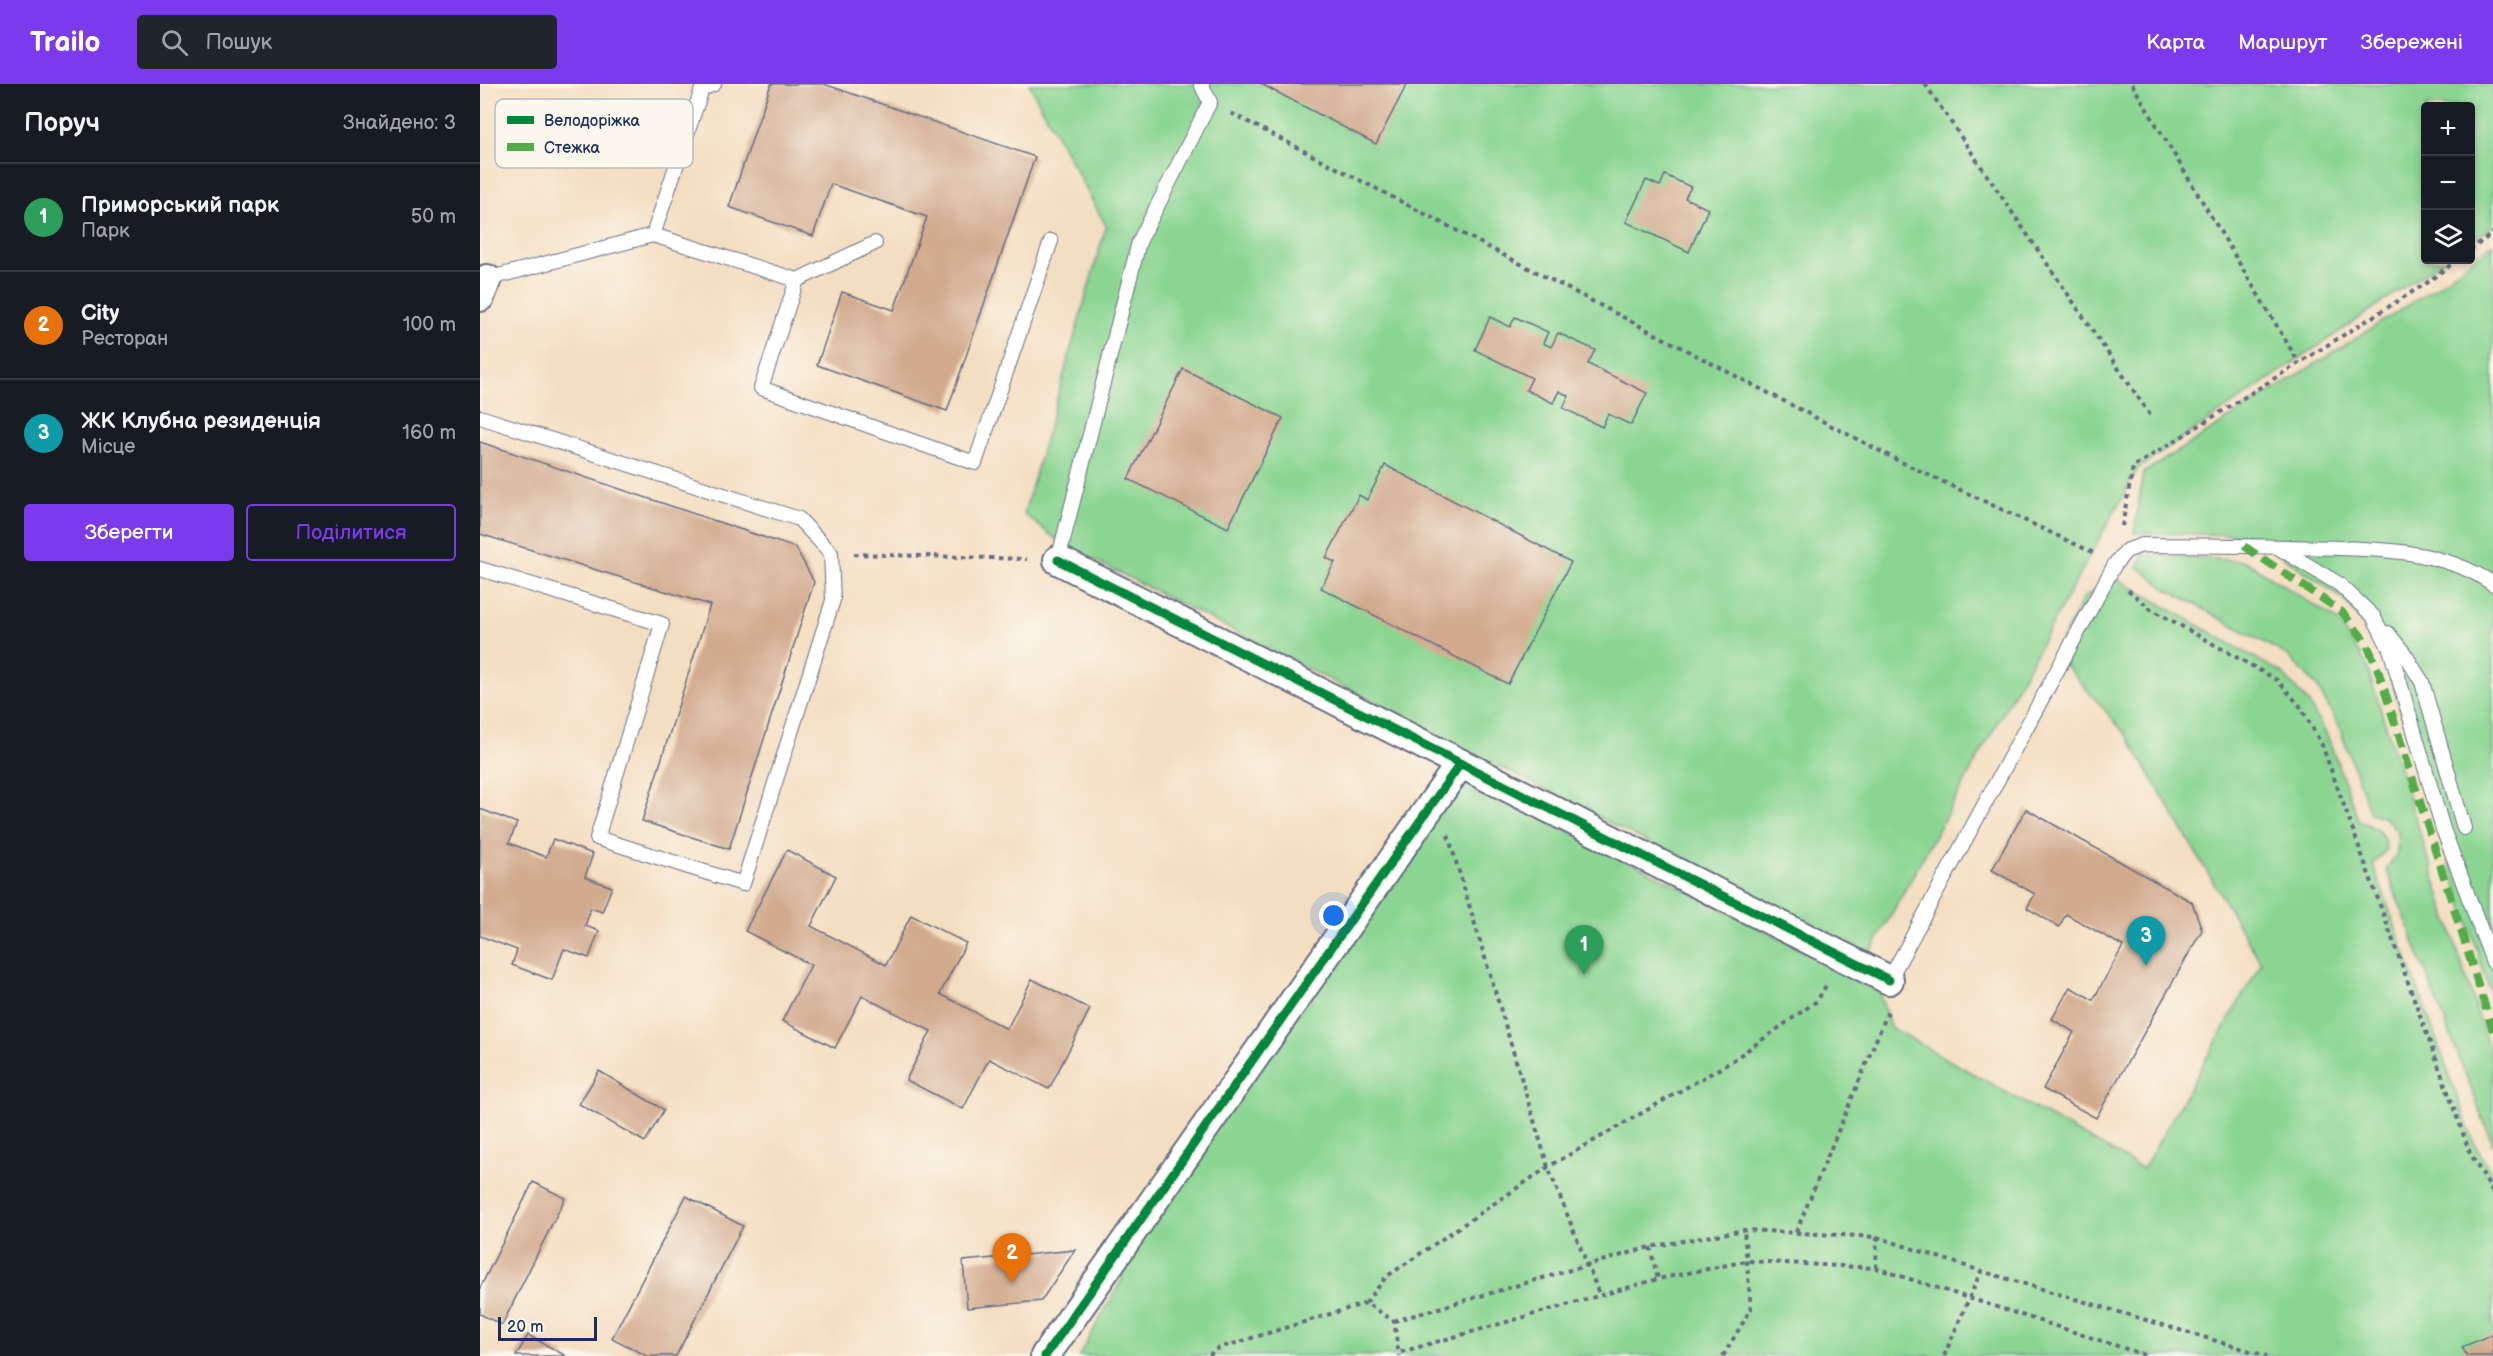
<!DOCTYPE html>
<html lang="uk">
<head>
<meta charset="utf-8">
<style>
  :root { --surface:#171b24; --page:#20242c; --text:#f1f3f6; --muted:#9ea1a6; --line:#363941; --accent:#7c3aed }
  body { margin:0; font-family:"Balsamiq Sans",sans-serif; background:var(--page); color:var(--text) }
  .controls { position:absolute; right:18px; top:18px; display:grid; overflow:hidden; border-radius:6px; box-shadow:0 3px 9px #0003 }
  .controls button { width:54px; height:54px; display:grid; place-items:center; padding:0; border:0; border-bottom:2px solid var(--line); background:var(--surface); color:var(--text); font:30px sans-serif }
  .scale { position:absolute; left:18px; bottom:15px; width:99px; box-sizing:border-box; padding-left:6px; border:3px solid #1b2f5e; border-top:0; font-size:16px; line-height:21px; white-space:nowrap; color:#1b2f5e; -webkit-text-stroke:4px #fbf7ec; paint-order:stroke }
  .you { position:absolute; left:854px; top:832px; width:21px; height:21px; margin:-15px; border:4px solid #fff; border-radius:50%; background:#1a73e8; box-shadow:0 0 0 9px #1a73e833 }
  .badge { display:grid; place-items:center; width:39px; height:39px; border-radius:50%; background:var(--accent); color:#fff; font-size:20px; font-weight:700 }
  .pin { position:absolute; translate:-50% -50px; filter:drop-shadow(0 2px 3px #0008) }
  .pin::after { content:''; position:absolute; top:32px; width:21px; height:18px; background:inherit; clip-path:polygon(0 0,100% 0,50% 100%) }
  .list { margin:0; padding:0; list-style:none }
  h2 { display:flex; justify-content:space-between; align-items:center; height:78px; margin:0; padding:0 24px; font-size:26px }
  h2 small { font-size:20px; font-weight:400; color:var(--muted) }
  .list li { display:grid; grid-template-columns:39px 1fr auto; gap:18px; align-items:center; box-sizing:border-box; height:108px; padding:0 24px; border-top:2px solid var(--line) }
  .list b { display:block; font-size:22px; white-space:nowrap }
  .list p { margin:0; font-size:20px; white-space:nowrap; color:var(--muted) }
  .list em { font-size:20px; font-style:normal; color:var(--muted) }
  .actions { display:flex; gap:12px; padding:18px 24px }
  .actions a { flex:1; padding:14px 0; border:2px solid var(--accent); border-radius:6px; text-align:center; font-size:21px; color:var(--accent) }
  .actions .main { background:var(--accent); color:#fff }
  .icon { flex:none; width:33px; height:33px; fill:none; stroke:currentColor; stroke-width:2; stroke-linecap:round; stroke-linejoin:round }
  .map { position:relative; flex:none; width:2013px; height:1272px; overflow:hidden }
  header { display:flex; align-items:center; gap:36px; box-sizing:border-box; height:84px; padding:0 30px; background:var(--accent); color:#fff }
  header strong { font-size:28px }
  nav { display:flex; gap:33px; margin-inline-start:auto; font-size:21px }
  .search { width:420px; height:54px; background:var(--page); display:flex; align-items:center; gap:15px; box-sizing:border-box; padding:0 21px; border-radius:6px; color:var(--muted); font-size:22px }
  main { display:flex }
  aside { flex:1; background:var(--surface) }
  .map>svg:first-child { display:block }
  .green { fill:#8ad592; stroke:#528278; stroke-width:1.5 }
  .building { fill:#d2ab8f }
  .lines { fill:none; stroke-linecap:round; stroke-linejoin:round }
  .service-casing { stroke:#676c81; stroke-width:16 }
  .minor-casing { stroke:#676c81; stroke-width:32 }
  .path { stroke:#676c81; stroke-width:4; stroke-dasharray:4.5 4.5; stroke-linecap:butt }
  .service { stroke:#fff; stroke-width:14 }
  .minor { stroke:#fff; stroke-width:28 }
  .quiet { stroke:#52ab49; stroke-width:8; stroke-dasharray:15 8; stroke-linecap:butt }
  .cycleway-casing { stroke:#fbf7ec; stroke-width:13 }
  .cycleway { stroke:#00873e; stroke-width:9 }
  .key { fill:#fbf7ec; stroke:#b8bbc1; stroke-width:1.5 }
  .key-label { font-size:16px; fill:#1b2f5e }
</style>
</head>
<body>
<header>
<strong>Trailo</strong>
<div class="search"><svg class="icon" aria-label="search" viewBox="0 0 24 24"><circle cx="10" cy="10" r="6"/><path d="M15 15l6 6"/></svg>Пошук</div>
<nav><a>Карта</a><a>Маршрут</a><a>Збережені</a></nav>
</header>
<main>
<aside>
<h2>Поруч<small>Знайдено: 3</small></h2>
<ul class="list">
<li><span class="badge" style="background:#2e9e5b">1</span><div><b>Приморський парк</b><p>Парк</p></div><em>50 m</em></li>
<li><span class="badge" style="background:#e8710a">2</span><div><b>City</b><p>Ресторан</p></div><em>100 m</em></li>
<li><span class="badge" style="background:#0f9aa8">3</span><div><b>ЖК Клубна резиденція</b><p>Місце</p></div><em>160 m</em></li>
</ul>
<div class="actions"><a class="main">Зберегти</a><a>Поділитися</a></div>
</aside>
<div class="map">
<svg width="2013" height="1272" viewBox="0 0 2013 1272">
  <rect width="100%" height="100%" fill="#fbf7ec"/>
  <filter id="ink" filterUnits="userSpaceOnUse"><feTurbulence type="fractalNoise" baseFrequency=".0167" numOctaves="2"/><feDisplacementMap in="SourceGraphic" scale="12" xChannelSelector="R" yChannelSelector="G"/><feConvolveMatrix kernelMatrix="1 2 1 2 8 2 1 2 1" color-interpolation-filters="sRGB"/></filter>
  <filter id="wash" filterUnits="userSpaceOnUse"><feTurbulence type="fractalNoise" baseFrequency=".008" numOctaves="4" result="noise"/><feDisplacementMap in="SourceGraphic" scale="24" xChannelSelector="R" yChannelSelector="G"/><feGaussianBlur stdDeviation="1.35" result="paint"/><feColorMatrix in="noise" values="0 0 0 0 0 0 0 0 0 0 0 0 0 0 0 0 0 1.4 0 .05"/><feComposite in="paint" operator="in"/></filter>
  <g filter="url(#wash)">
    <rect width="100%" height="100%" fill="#f4dec1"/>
    <g class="green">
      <polygon points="549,0 2013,0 2013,142 1991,158 1990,22 1946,22 1946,176 1964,176 1658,385 1389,871 581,459 544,430 626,142"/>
      <polygon points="2013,160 2013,917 1911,596 1895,554 1864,516 1773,451 1654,449 1663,389 1952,206"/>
      <polygon points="1663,470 1765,477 1856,535 1886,579 2013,978 2013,1061 1906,785 1917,770 1918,747 1905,734 1890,729 1859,642 1836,601 1807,571 1685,504 1658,483"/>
      <path d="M1637 495 1802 589 1827 617 1847 651 1879 737C1895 743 1905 747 1906 766L1893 781 1994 1059 2013 1092V1272H599L643 1193 629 1184 984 693 1398 904 1410 943 1663 1085 1781 879 1647 652 1575 569 1604 513Z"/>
    </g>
    <g id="blocks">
      <g class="building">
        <polygon points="291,0 344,0 555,73 467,327 337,281 362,208 414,226 447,133 351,100 333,152 249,123"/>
        <polygon points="781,0 927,0 896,60"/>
        <polygon points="1185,91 1211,103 1205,114 1228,125 1209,168 1146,138 1166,96 1180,102"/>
        <polygon points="1010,233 1030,243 1035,233 1068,248 1063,259 1071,263 1078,249 1115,266 1108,280 1167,309 1151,341 1128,330 1122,343 1083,324 1089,312 1079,307 1073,319 1046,306 1052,294 995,266"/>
        <polygon points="703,285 803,334 748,444 648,395"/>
        <polygon points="0,358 316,464 334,498 249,765 162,737 230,521 0,450"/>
        <polygon points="905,381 1091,478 1028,600 841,504 855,478 846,474 879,411 887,416"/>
        <polygon points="0,725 37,739 29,759 66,773 73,755 113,770 105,793 132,803 122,828 111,824 105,842 119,847 109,874 84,865 72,896 32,881 37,866 0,852"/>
        <polygon points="1546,725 1712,818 1722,846 1616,1034 1563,1005 1594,948 1572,935 1590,903 1613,916 1643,862 1586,830 1579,843 1547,824 1555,810 1512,786"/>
        <polygon points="307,766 356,792 331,842 406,881 431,831 486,859 460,910 527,945 552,895 610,925 569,1005 509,975 483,1025 426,996 451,947 382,912 355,964 302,937 331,881 265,847"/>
        <polygon points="119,987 184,1026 165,1058 99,1020"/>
        <polygon points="53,1098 85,1114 22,1241 0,1230 0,1204"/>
        <polygon points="206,1112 263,1142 196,1272 167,1272 132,1254"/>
        <polygon points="595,1166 561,1217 487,1224 483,1177"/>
        <polygon points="2013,1250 2013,1272 1987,1272 1982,1263"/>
        <polygon points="48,1251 86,1272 36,1272"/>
      </g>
    </g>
  </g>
  <g filter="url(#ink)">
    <use href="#blocks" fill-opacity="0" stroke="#676c81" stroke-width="1.5"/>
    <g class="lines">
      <defs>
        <g id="service">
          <polyline points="173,151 317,196 395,159"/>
          <polyline points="7,195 173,151 222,5 234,0"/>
          <polyline points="317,196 281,304 495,379 571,157"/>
          <polyline points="0,333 319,435 351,469 353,516 263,800 117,754 182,540 0,485"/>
          <polyline points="1799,464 1859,500 1893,532 1910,565 1963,745 2013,878"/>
          <polyline points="578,476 659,158 730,18 721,0"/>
          <polyline points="1908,549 1924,569 1942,598 1984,744"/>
          <path d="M1409 896 1635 480 1646 467 1662 461C1711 461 1760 462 1809 463 1875 465 1956 460 2013 500"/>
        </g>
        <g id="minor">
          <polyline points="0,213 7,195"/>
          <polyline points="578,476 1409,896"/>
          <polyline points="565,1272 980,680"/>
        </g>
      </defs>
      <use href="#service" class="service-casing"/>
      <use href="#minor" class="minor-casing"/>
      <g class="path">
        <polyline points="1445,0 1670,331"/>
        <polyline points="1652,0 1819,279"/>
        <polyline points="751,29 1419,377 1616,470"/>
        <polyline points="1990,166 2013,149"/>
        <polyline points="1642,442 1653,383 1945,200 1977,176"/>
        <polyline points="374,470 547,475"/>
        <polyline points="1648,506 1671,525 1797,596 1820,622 1842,661 1990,1069 2013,1109"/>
        <polyline points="968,751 1068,1083 1120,1212"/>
        <polyline points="1316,1148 1409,925"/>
        <polyline points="1170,1163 1178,1195"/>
        <polyline points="1396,1184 1397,1153"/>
        <polyline points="886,1219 906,1193 1068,1083 1249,979 1337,917 1348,898"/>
        <polyline points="914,1237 1170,1163 1264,1146 1397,1153 1501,1187 1787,1272"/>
        <polyline points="921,1268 1178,1195 1267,1177 1396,1184 1668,1272"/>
        <polyline points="730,1272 733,1266 886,1219 914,1237 919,1272"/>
        <polyline points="1243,1272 1271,1225 1264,1146"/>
        <polyline points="1464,1272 1501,1187"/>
      </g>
      <use href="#service" class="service"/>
      <use href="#minor" class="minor"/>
      <polyline class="quiet" points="1764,462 1862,528 1886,558 1898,586 2013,947"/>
      <defs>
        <g id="cycleway">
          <polyline points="578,476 1409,896"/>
          <polyline points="565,1272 980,680"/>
        </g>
      </defs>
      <use href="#cycleway" class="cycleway-casing"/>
      <use href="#cycleway" class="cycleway"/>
    </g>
  </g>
  <rect x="15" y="15" width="198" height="69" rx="9" class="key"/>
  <rect x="27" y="32" width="27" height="8" fill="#00873e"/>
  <rect x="27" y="59" width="27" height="8" fill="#52ab49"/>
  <g class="key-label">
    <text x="64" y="42">Велодоріжка</text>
    <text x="64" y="69">Стежка</text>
  </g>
</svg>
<div class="controls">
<button>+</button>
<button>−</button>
<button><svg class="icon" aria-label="layers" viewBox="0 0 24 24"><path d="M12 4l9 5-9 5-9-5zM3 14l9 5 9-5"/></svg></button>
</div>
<div class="scale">20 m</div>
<div class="you"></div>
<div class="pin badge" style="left:1104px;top:891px;background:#2e9e5b">1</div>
<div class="pin badge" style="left:532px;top:1199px;background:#e8710a">2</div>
<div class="pin badge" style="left:1666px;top:882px;background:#0f9aa8">3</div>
</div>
</main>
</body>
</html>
